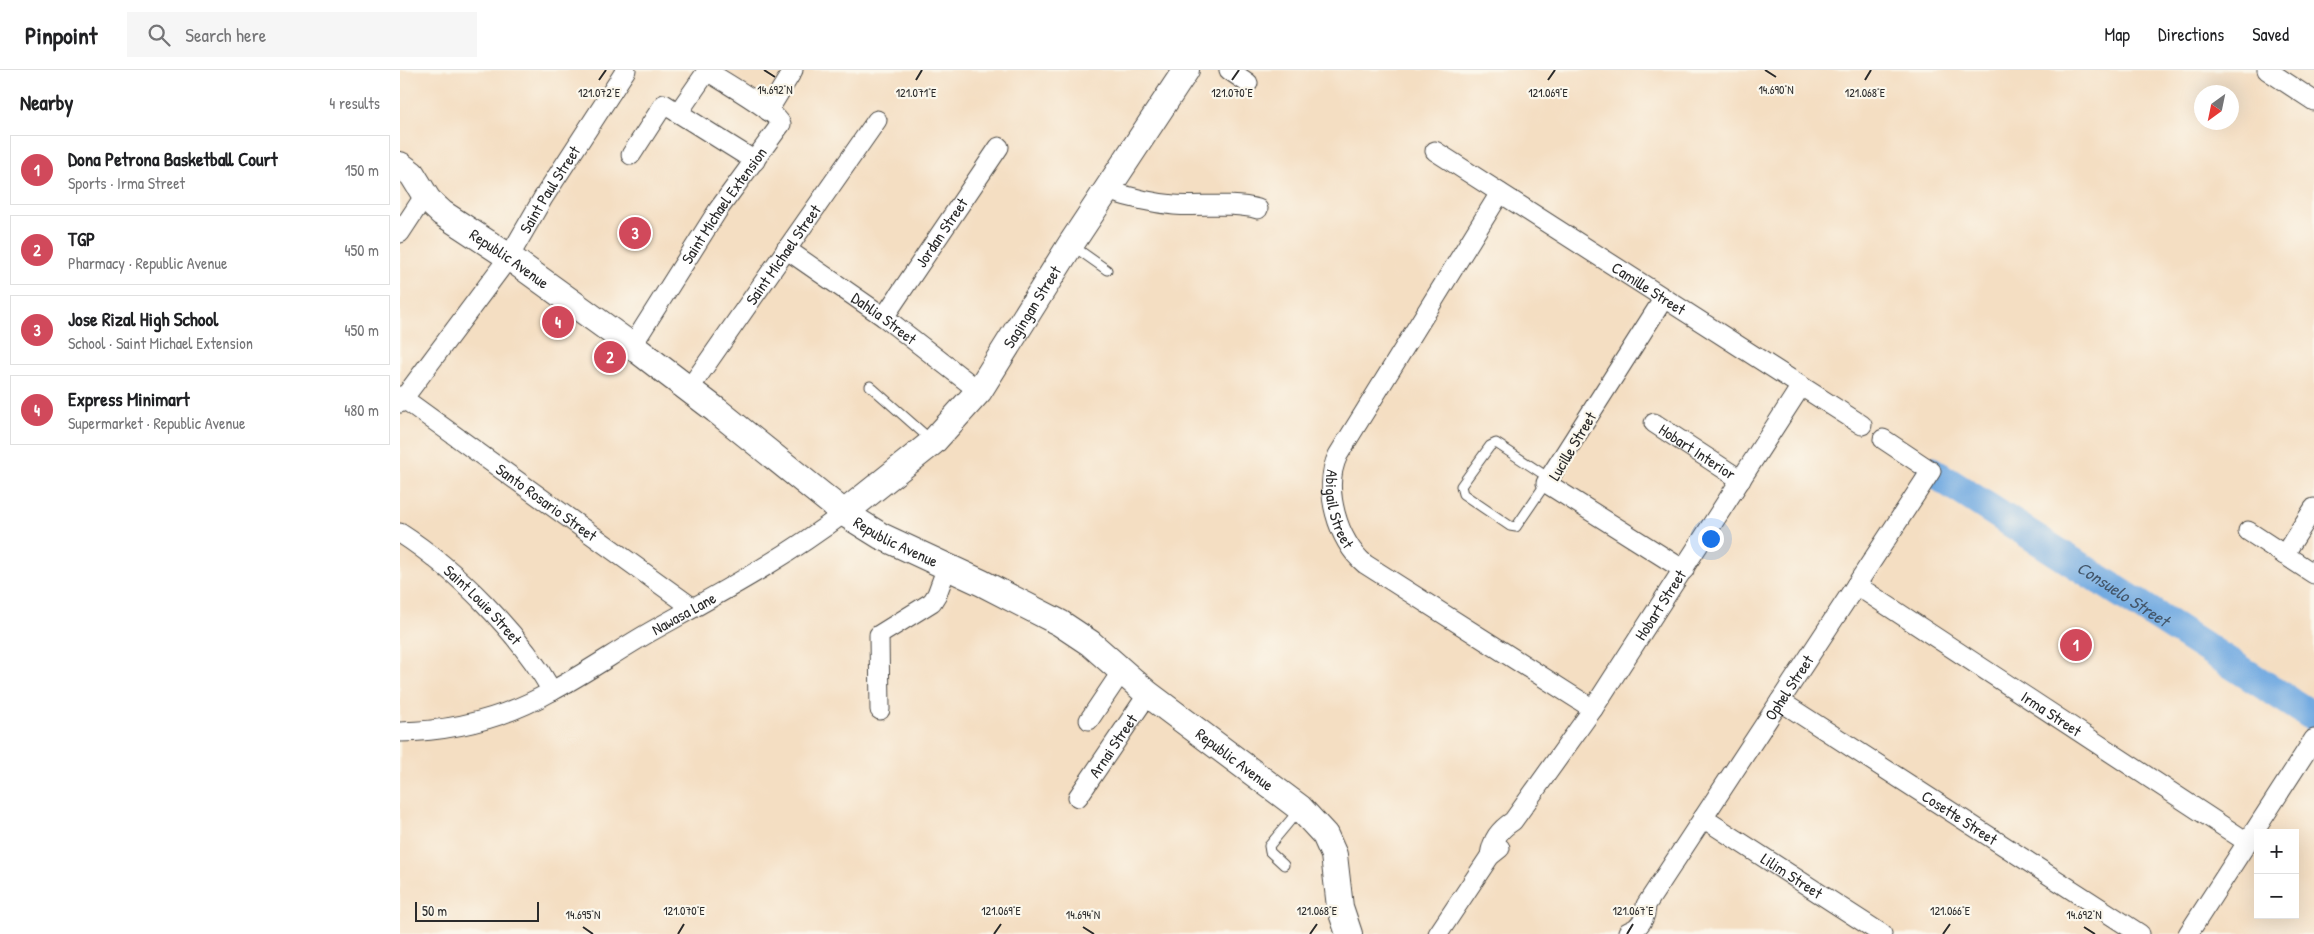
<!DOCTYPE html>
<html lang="en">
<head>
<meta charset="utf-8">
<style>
  :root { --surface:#fff; --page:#f6f6f6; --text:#202124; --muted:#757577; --line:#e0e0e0; --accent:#d1495b }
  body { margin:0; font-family:"Patrick Hand",sans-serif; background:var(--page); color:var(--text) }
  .controls { position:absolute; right:15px; bottom:15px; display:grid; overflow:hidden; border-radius:0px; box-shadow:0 5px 20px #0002 }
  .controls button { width:45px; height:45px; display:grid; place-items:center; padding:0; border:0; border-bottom:1px solid var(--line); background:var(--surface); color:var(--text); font:25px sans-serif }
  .compass { position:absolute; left:1794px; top:15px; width:45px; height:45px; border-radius:50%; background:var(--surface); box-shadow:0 5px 20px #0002; rotate:213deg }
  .scale { position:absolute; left:15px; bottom:12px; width:124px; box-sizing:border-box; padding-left:5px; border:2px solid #2b2b2b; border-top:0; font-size:14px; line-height:18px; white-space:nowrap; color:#2b2b2b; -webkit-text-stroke:4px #fbf7ec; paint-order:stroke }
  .you { position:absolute; left:1310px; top:468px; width:18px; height:18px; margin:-12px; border:4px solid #fff; border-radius:50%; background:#1a73e8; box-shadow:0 0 0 8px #1a73e833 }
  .badge { display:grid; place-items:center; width:32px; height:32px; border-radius:50%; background:var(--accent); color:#fff; font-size:16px; font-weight:700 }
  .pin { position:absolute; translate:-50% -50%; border:2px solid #fff; box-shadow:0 1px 5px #0006 }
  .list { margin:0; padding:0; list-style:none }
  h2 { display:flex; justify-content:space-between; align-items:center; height:65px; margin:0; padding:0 20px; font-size:21px }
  h2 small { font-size:16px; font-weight:400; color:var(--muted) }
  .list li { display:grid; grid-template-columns:32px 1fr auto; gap:15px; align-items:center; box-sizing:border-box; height:70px; margin:0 10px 10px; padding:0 10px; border:1px solid var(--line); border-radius:0px }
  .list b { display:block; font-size:19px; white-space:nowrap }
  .list p { margin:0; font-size:16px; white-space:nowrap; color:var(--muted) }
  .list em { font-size:16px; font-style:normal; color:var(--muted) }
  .icon { flex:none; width:28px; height:28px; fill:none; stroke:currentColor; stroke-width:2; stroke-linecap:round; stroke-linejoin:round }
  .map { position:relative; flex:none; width:1914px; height:864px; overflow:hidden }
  header { display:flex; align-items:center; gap:30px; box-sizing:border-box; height:70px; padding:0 25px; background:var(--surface); border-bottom:1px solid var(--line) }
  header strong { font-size:24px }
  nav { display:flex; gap:28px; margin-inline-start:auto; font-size:18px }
  .search { width:350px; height:45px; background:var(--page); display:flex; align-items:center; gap:12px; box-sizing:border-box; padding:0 18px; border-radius:0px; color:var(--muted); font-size:19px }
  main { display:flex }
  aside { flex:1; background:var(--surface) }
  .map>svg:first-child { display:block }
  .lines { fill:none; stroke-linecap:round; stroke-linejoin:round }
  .river { stroke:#72aae1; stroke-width:30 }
  .lane-casing { stroke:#494642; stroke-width:11 }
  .street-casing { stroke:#494642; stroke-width:21 }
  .secondary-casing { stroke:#494642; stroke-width:28 }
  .lane { stroke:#fff; stroke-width:9 }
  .street { stroke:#fff; stroke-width:19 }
  .secondary { stroke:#fff; stroke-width:26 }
  .ticks { fill:none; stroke:#2b2b2b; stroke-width:2 }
  .labels { text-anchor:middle; stroke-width:4.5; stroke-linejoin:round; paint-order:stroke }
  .street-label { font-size:16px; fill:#2b2b2b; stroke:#fbf7ec }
  .water-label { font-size:18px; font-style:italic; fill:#44576b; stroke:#fbf7ec }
  .ticks-label { font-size:12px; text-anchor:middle; fill:#2b2b2b; stroke:#fbf7ec; stroke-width:4.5; stroke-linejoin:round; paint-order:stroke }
</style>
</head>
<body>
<header>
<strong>Pinpoint</strong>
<div class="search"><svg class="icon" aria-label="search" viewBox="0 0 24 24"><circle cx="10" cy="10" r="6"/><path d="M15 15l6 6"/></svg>Search here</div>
<nav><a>Map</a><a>Directions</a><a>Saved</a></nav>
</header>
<main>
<aside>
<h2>Nearby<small>4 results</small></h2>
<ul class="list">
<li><span class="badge">1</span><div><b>Dona Petrona Basketball Court</b><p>Sports · Irma Street</p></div><em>150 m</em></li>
<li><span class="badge">2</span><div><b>TGP</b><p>Pharmacy · Republic Avenue</p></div><em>450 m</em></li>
<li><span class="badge">3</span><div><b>Jose Rizal High School</b><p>School · Saint Michael Extension</p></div><em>450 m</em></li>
<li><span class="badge">4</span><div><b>Express Minimart</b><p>Supermarket · Republic Avenue</p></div><em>480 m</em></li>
</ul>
</aside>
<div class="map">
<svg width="1914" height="864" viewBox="0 0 1914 864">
  <rect width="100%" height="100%" fill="#fbf7ec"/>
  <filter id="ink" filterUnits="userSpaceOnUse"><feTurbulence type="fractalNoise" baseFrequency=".02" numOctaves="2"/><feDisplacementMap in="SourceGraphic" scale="10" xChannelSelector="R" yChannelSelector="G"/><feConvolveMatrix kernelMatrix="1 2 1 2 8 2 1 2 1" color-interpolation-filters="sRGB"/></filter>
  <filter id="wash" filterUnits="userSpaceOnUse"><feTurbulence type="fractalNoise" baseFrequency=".0096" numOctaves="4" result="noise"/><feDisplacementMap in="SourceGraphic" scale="20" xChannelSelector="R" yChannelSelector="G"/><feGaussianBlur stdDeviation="1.12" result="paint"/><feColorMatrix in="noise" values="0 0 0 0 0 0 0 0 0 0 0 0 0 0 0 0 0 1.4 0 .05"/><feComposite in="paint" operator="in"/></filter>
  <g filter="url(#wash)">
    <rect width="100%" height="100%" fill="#f4dec2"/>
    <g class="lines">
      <path class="river" id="s1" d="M1531 401 1914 647"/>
    </g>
  </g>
  <g filter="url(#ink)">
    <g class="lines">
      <defs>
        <g id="lane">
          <polyline points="673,176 707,200"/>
          <polyline points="470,316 531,370"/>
          <polyline points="1146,413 1116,457 1110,456 1063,424 1061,416 1090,376 1096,373 1149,408"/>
          <polyline points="884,795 870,782 869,776 899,740"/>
        </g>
        <g id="street">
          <polyline points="829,0 848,13"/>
          <polyline points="1867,0 1914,31"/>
          <polyline points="368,41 393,0"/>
          <path id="s2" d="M1035 81 1462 355"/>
          <polyline points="231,85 264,34 355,91"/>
          <path d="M706 120C728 127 751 133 774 135 802 137 831 132 858 139"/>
          <path id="s3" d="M1100 123 938 385C922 418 938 472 965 494L1193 639"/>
          <polyline points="0,163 25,125"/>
          <path id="s4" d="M386 179 484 247 579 321"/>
          <polyline points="1264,228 1146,413 1284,500"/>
          <path id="s5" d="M484 247 599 77"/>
          <path id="s6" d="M232 276 318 140 381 54C377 42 321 10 307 1L278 43"/>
          <path id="s7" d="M289 319 477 50"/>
          <path id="s8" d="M0 326 293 538"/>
          <path id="s9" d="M0 333 109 187 143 128 226 0"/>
          <path id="s10" d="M1254 353 1341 410"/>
          <polyline points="1848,461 1914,504"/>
          <path id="s11" d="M0 463C56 499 119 563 152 621"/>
          <polyline points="1884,485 1914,438"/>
          <path id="s12" d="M1456 515 1847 772"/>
          <path id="s13" d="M1380 631 1740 864"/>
          <polyline points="480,640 479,565 532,532 537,524 547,497"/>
          <polyline points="689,650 722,601"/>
          <path id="s14" d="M0 662C54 661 105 648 152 621 186 603 217 581 250 562 316 525 384 489 444 443"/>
          <path id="s15" d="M678 727 748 624"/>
          <path id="s16" d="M1303 748 1482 864"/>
          <path id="s17" d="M1090 786C1092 770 1099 760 1113 751L1193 639 1401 316"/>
          <path id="s18" d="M1228 862C1240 858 1246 848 1246 835L1531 401 1483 369"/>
          <polyline points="1038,864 1090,786 1100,778"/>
          <polyline points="1788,864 1914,669"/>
        </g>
        <g id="secondary">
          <path id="s19" d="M0 95 12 104 28 130 42 143 109 187 232 276 316 340 444 443 481 466 582 513 660 553 690 573 748 624 900 738 925 765 934 785 940 837 949 864"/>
          <path id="s20" d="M444 443 533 372 579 321 671 174 786 0"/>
        </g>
      </defs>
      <use href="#lane" class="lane-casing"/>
      <use href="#street" class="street-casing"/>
      <use href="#secondary" class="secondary-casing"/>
      <use href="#lane" class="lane"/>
      <use href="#street" class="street"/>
      <use href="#secondary" class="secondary"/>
    </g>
  </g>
  <path class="ticks" d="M364 0 375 7M1365 0 1376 7M199 10 206 0M516 10 522 0M832 10 839 0M1148 10 1155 0M1465 10 1471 0M183 857 193 864M683 857 694 864M1684 857 1695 864M278 864 284 854M594 864 601 854M910 864 917 854M1227 864 1233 854M1543 864 1550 854"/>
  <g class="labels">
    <g class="street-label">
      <text dy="6" stroke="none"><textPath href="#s9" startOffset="261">Saint Paul Street</textPath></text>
      <text dy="6" stroke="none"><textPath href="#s6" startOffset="168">Saint Michael Extension</textPath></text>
      <text dy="6" stroke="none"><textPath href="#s5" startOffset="102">Jordan Street</textPath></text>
      <text dy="6" stroke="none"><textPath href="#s7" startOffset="164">Saint Michael Street</textPath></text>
      <text dy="6" stroke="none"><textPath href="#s19" startOffset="146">Republic Avenue</textPath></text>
      <text dy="6" stroke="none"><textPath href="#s2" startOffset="254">Camille Street</textPath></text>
      <text dy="6" stroke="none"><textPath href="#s20" startOffset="282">Sagingan Street</textPath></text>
      <text dy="6" stroke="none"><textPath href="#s4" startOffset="120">Dahlia Street</textPath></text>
      <text transform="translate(1172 376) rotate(-59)" y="6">Lucille Street</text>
      <text dy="6" stroke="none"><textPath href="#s10" startOffset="52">Hobart Interior</textPath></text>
      <text dy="6" stroke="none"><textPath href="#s8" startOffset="181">Santo Rosario Street</textPath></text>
      <text dy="6" stroke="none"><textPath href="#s3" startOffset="364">Abigail Street</textPath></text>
      <text dy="6" stroke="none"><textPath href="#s19" startOffset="626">Republic Avenue</textPath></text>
      <text dy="6" stroke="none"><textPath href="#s11" startOffset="110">Saint Louie Street</textPath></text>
      <text dy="6" stroke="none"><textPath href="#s17" startOffset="305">Hobart Street</textPath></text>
      <text dy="6" stroke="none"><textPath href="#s14" startOffset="312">Nawasa Lane</textPath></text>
      <text dy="6" stroke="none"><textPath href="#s18" startOffset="295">Ophel Street</textPath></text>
      <text dy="6" stroke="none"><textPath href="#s12" startOffset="234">Irma Street</textPath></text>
      <text dy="6" stroke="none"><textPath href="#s15" startOffset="62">Arnai Street</textPath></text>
      <text dy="6" stroke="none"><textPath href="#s19" startOffset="1031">Republic Avenue</textPath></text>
      <text dy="6" stroke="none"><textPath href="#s13" startOffset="214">Cosette Street</textPath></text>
      <text dy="6" stroke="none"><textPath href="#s16" startOffset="106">Lilim Street</textPath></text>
    </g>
    <g class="water-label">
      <text dy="6" stroke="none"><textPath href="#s1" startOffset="228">Consuelo Street</textPath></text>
    </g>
  </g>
  <g class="ticks-label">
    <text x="375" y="24">14.692°N</text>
    <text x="1376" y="24">14.690°N</text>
    <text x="199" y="27">121.072°E</text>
    <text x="516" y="27">121.071°E</text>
    <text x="832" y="27">121.070°E</text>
    <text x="1148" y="27">121.069°E</text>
    <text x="1465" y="27">121.068°E</text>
    <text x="284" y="845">121.070°E</text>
    <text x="601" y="845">121.069°E</text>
    <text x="917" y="845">121.068°E</text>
    <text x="1233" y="845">121.067°E</text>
    <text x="1550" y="845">121.066°E</text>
    <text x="183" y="849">14.695°N</text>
    <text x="683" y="849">14.694°N</text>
    <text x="1684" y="849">14.692°N</text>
  </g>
</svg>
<div class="controls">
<button>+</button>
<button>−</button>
</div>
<svg class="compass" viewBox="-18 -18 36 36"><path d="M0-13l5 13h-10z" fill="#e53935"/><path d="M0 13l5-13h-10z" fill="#757577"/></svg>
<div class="scale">50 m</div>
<div class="you"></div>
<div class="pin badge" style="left:1676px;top:575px">1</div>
<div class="pin badge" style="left:210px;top:287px">2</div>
<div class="pin badge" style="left:235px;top:163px">3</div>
<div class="pin badge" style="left:158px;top:252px">4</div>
</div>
</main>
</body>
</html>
